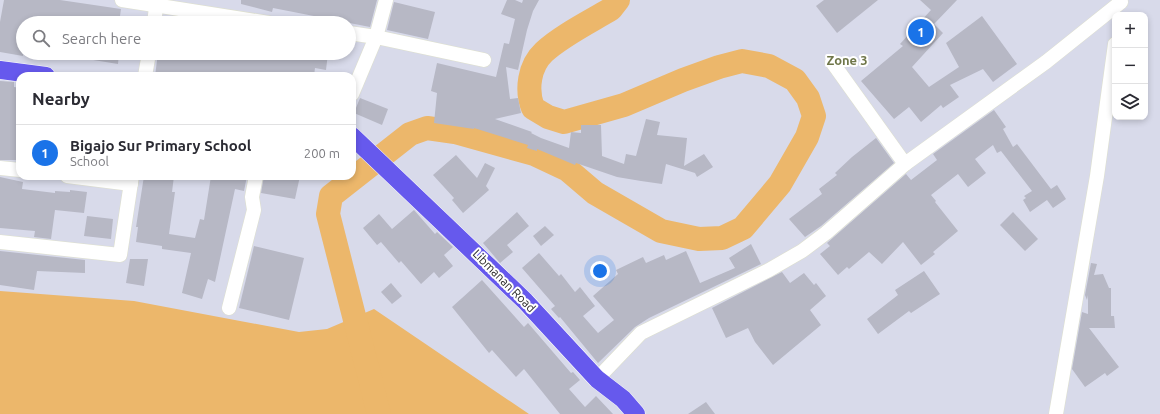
<!DOCTYPE html>
<html lang="en">
<head>
<meta charset="utf-8">
<style>
  :root { --surface:#fff; --page:#f2f2f3; --text:#2b2b33; --muted:#7c7c81; --line:#e1e1e2; --accent:#1a73e8 }
  body { margin:0; font-family:Ubuntu,sans-serif; background:var(--page); color:var(--text) }
  .controls { position:absolute; right:12px; top:12px; display:grid; overflow:hidden; border-radius:8px; box-shadow:0 2px 6px #0003 }
  .controls button { width:36px; height:36px; display:grid; place-items:center; padding:0; border:0; border-bottom:1px solid var(--line); background:var(--surface); color:var(--text); font:20px sans-serif }
  .you { position:absolute; left:600px; top:271px; width:14px; height:14px; margin:-10px; border:3px solid #fff; border-radius:50%; background:#1a73e8; box-shadow:0 0 0 6px #1a73e833 }
  .badge { display:grid; place-items:center; width:26px; height:26px; border-radius:50%; background:var(--accent); color:#fff; font-size:13px; font-weight:700 }
  .pin { position:absolute; translate:-50% -50%; border:2px solid #fff; box-shadow:0 1px 4px #0006 }
  .list { margin:0; padding:0; list-style:none }
  h2 { display:flex; justify-content:space-between; align-items:center; height:52px; margin:0; padding:0 16px; font-size:17px }
  h2 small { font-size:13px; font-weight:400; color:var(--muted) }
  .list li { display:grid; grid-template-columns:26px 1fr auto; gap:12px; align-items:center; box-sizing:border-box; height:56px; padding:0 16px; border-top:1px solid var(--line) }
  .list b { display:block; font-size:15px; white-space:nowrap }
  .list p { margin:0; font-size:13px; white-space:nowrap; color:var(--muted) }
  .list em { font-size:13px; font-style:normal; color:var(--muted) }
  .icon { flex:none; width:22px; height:22px; fill:none; stroke:currentColor; stroke-width:2; stroke-linecap:round; stroke-linejoin:round }
  .map { position:relative; flex:none; width:1160px; height:414px; overflow:hidden }
  .search { position:absolute; background:var(--surface); box-shadow:0 2px 6px #0003; left:16px; top:16px; width:340px; height:44px; display:flex; align-items:center; gap:10px; box-sizing:border-box; padding:0 14px; border-radius:22px; color:var(--muted); font-size:15px }
  .panel { position:absolute; background:var(--surface); box-shadow:0 2px 6px #0003; left:16px; top:72px; width:340px; height:108px; border-radius:12px }
  .map>svg:first-child { display:block }
  .water { fill:#ecb76b }
  .lines { fill:none; stroke-linecap:round; stroke-linejoin:round }
  .river { stroke:#ecb76b; stroke-width:24 }
  .building { fill:#b7b8c5 }
  .minor-casing { stroke:#dee0cd; stroke-width:15 }
  .major-casing { stroke:#fff; stroke-width:19 }
  .minor { stroke:#fff; stroke-width:14 }
  .major { stroke:#6659ed; stroke-width:18 }
  .labels { text-anchor:middle; stroke-width:4; stroke-linejoin:round; paint-order:stroke }
  .street-label { font-size:12px; fill:#272727; stroke:#fff }
  .neighbourhood-label { font-size:13px; font-weight:bold; fill:#6f7649; stroke:#fff }
</style>
</head>
<body>
<div class="map">
<svg width="1160" height="414" viewBox="0 0 1160 414">
  <rect width="100%" height="100%" fill="#d8daea"/>
  <polygon class="water" points="0,291 134,301 299,332 327,329 374,309 529,414 0,414"/>
  <g class="lines">
    <path class="river" d="M379 414 328 214 331 196 410 134 427 128 455 132 534 154 568 170 595 193 661 231 699 239 722 238 743 228 780 184 807 137 814 116 808 98 795 80 769 66 742 61 719 67 683 80 624 105 564 122 548 117 533 108C526 90 529 66 544 52 561 36 591 21 611 9L618 0"/>
  </g>
  <g class="building">
    <polygon points="4,0 60,0 121,9 119,23 50,23 37,21 36,23 23,23 23,56 0,52 0,22"/>
    <polygon points="241,0 377,0 370,27 273,8 272,12 241,4"/>
    <polygon points="507,0 515,0 522,3 523,0 539,0 533,11 527,30 518,70 506,67 510,99 518,98 521,113 495,119 532,132 531,133 541,138 569,148 571,132 581,133 581,125 601,125 602,156 624,164 626,154 636,156 646,119 660,122 657,135 687,138 684,166 704,154 713,167 697,177 695,173 666,164 662,184 641,181 617,177 576,163 575,165 537,149 537,151 527,148 528,145 474,128 474,129 434,123 437,93 431,91 437,63 496,77 504,43 509,44 515,19 501,14"/>
    <polygon points="824,0 878,0 837,33 816,6"/>
    <polygon points="920,0 957,0 934,24 943,33 912,67 929,87 959,67 946,43 982,16 1017,64 993,82 983,69 950,85 959,97 943,108 941,105 921,122 909,107 894,119 861,81 903,46 900,44 931,10"/>
    <polygon points="394,2 435,12 428,39 387,30"/>
    <polygon points="88,53 119,53 118,64 87,59"/>
    <polygon points="158,53 328,53 326,70 315,68 314,76 155,76"/>
    <polygon points="0,81 14,82 14,87 20,88 20,160 0,160"/>
    <polygon points="360,98 388,109 382,125 354,113"/>
    <polygon points="994,110 1006,127 1003,129 1013,147 1017,144 1051,189 1057,185 1066,199 1053,208 1047,200 1030,212 1023,200 1026,198 1024,196 1032,191 1001,151 997,153 993,145 975,159 986,173 968,187 958,174 931,195 936,201 935,202 958,231 933,252 935,254 921,265 903,242 882,264 869,252 849,269 847,267 838,275 820,254 830,246 827,243 906,174 911,180 937,160 933,154"/>
    <polygon points="876,138 894,163 821,226 805,237 789,219 822,194 819,189 837,175 835,173 852,157"/>
    <polygon points="456,155 477,178 485,163 495,168 486,186 489,190 463,213 452,200 454,198 433,175"/>
    <polygon points="144,176 174,176 172,192 175,192 169,234 195,238 200,219 204,220 211,176 247,176 244,191 235,189 215,282 208,279 202,299 182,293 191,253 162,249 162,246 136,242 138,227 136,227"/>
    <polygon points="264,176 300,176 295,199 261,193"/>
    <polygon points="0,177 23,182 22,189 55,193 55,191 70,192 70,190 87,192 84,213 55,210 51,239 34,237 35,231 0,228"/>
    <polygon points="414,210 435,234 437,232 453,247 444,255 453,266 439,278 434,272 421,284 401,261 399,263 381,242 377,245 363,228 379,214 392,229"/>
    <polygon points="517,212 529,226 507,245 513,252 500,263 483,243"/>
    <polygon points="1013,212 1038,239 1025,251 1000,225"/>
    <polygon points="87,216 113,219 111,239 84,236"/>
    <polygon points="545,226 554,235 541,246 533,236"/>
    <polygon points="751,244 761,264 649,318 635,327 598,363 560,317 559,318 551,309 555,306 522,268 539,253 559,276 561,274 575,292 580,287 595,306 583,316 598,333 614,320 593,296 618,274 616,270 643,257 646,263 664,255 666,260 686,251 700,283 735,268 729,258"/>
    <polygon points="254,246 304,258 289,320 239,308"/>
    <polygon points="0,251 85,260 85,273 37,271 34,290 0,285"/>
    <polygon points="130,259 148,259 144,286 126,283"/>
    <polygon points="1091,263 1097,264 1094,275 1103,274 1109,288 1111,288 1111,316 1114,316 1115,328 1089,328 1119,367 1107,376 1105,373 1085,387 1072,369 1082,312 1088,314 1088,295 1087,300 1085,295"/>
    <polygon points="924,271 940,294 911,313 909,311 878,334 867,319 898,295 895,290"/>
    <polygon points="782,272 790,283 804,273 814,285 816,283 826,296 810,310 821,325 773,365 755,342 748,328 726,338 712,308"/>
    <polygon points="482,280 524,327 528,323 571,373 573,372 580,380 569,389 585,407 596,396 613,414 560,414 524,369 516,377 492,350 489,353 452,307"/>
    <polygon points="391,283 402,296 392,304 381,292"/>
    <polygon points="706,402 715,414 688,414"/>
  </g>
  <g class="lines">
    <defs>
      <g id="minor">
        <polyline points="122,0 269,23"/>
        <polyline points="154,23 157,0"/>
        <polyline points="349,33 376,37 484,60"/>
        <polyline points="832,62 905,164"/>
        <polyline points="145,76 149,53"/>
        <polyline points="352,94 376,37 386,0"/>
        <polyline points="0,168 20,170"/>
        <polyline points="67,176 131,184"/>
        <polyline points="0,242 120,255 132,176"/>
        <polyline points="229,308 254,210 252,197 256,176"/>
        <polyline points="597,379 641,333 769,270 802,251 826,233 905,164 1046,62 1121,2"/>
        <polyline points="1056,414 1097,176 1115,44"/>
      </g>
      <g id="major">
        <polyline points="0,70 46,76"/>
        <polyline points="352,136 525,301 597,379 623,399 636,414"/>
      </g>
    </defs>
    <use href="#minor" class="minor-casing"/>
    <use href="#major" class="major-casing"/>
    <use href="#minor" class="minor"/>
    <use href="#major" class="major"/>
  </g>
  <g class="labels">
    <g class="street-label">
      <text transform="translate(504 281) rotate(45)" y="4">Libmanan Road</text>
    </g>
    <g class="neighbourhood-label">
      <text x="847" y="65">Zone 3</text>
    </g>
  </g>
</svg>
<div class="controls">
<button>+</button>
<button>−</button>
<button><svg class="icon" aria-label="layers" viewBox="0 0 24 24"><path d="M12 4l9 5-9 5-9-5zM3 14l9 5 9-5"/></svg></button>
</div>
<div class="you"></div>
<div class="pin badge" style="left:921px;top:32px">1</div>
<div class="search"><svg class="icon" aria-label="search" viewBox="0 0 24 24"><circle cx="10" cy="10" r="6"/><path d="M15 15l6 6"/></svg>Search here</div>
<section class="panel">
<h2>Nearby<small></small></h2>
<ul class="list">
<li><span class="badge">1</span><div><b>Bigajo Sur Primary School</b><p>School</p></div><em>200 m</em></li>
</ul>
</section>
</div>
</body>
</html>
